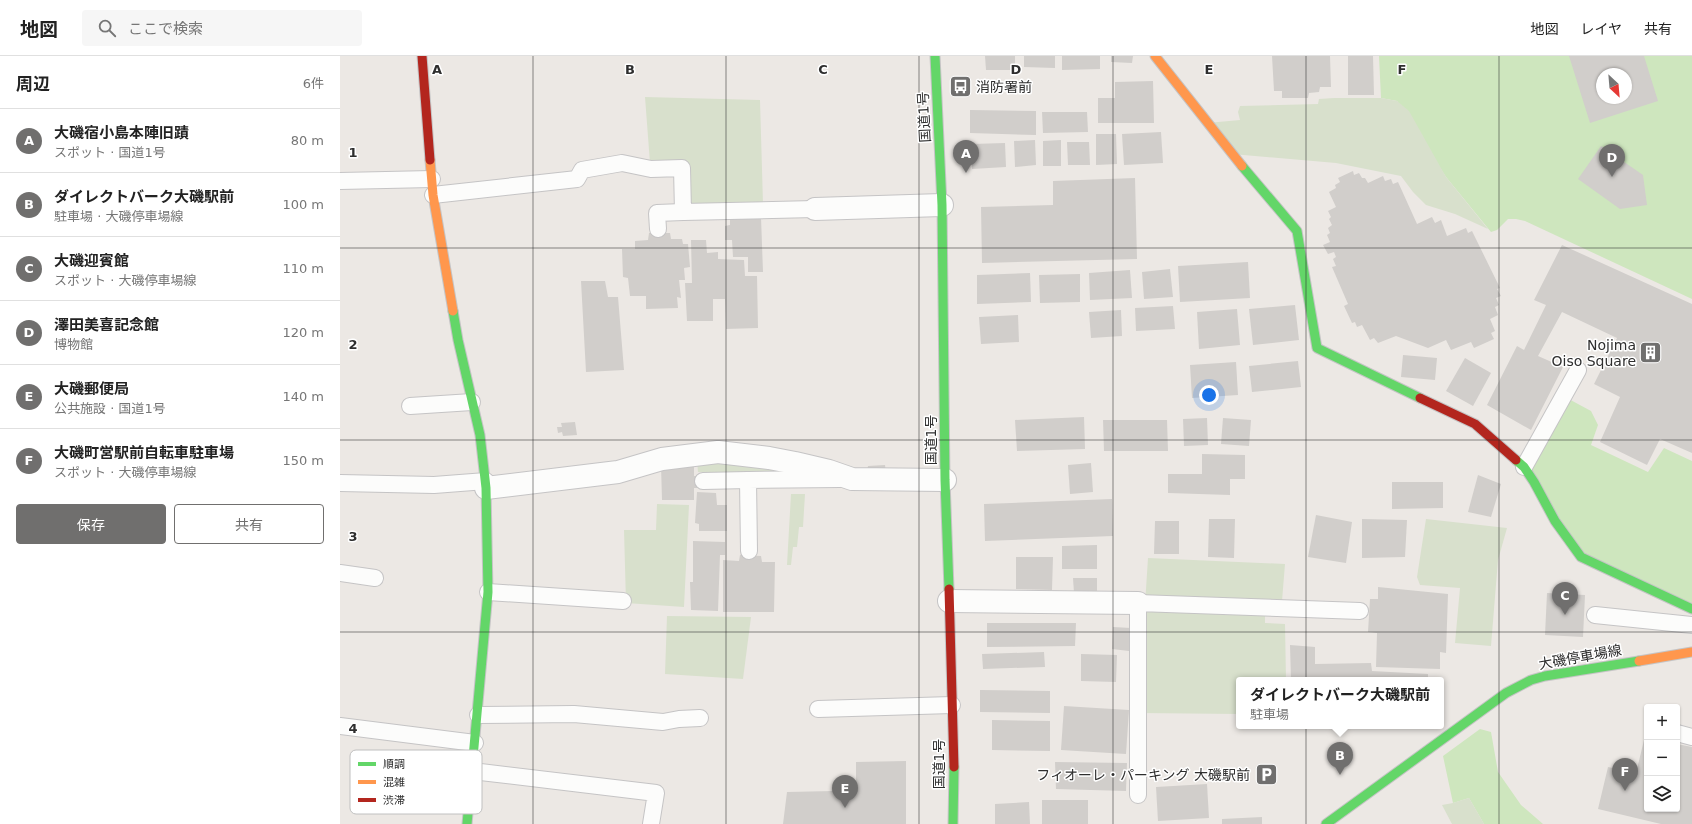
<!DOCTYPE html>
<html lang="ja">
<head>
<meta charset="utf-8">
<style>
  :root { --surface:#fff; --page:#f6f6f6; --text:#222; --muted:#767676; --line:#e0e0e0; --accent:#706f6e }
  body { margin:0; font-family:"DejaVu Sans","Noto Sans JP",sans-serif; background:var(--page); color:var(--text) }
  .controls { position:absolute; right:12px; bottom:12px; display:grid; overflow:hidden; border-radius:4px; box-shadow:0 1px 3px #0004 }
  .controls button { width:36px; height:36px; display:grid; place-items:center; padding:0; border:0; border-bottom:1px solid var(--line); background:var(--surface); color:var(--text); font:20px sans-serif }
  .compass { position:absolute; left:1256px; top:12px; width:36px; height:36px; border-radius:50%; background:var(--surface); box-shadow:0 1px 3px #0004; rotate:154deg }
  .you { position:absolute; left:869px; top:339px; width:14px; height:14px; margin:-10px; border:3px solid #fff; border-radius:50%; background:#1a73e8; box-shadow:0 0 0 6px #1a73e833 }
  .badge { display:grid; place-items:center; width:26px; height:26px; border-radius:50%; background:var(--accent); color:#fff; font-size:13px; font-weight:700 }
  .pin { position:absolute; translate:-50% -33px; filter:drop-shadow(0 1px 2px #0008) }
  .pin::after { content:''; position:absolute; top:21px; width:14px; height:12px; background:inherit; clip-path:polygon(0 0,100% 0,50% 100%) }
  .popup { position:absolute; left:896px; top:621px; width:208px; height:52px; box-sizing:border-box; display:grid; place-content:center; border-radius:4px; background:var(--surface); filter:drop-shadow(0 1px 3px #0005); font-size:13px; white-space:nowrap; color:var(--muted) }
  .popup b { font-size:15px; color:var(--text) }
  .popup::after { content:''; position:absolute; left:50%; top:100%; margin-left:-8px; border:8px solid transparent; border-top-color:var(--surface) }
  .list { margin:0; padding:0; list-style:none }
  h2 { display:flex; justify-content:space-between; align-items:center; height:52px; margin:0; padding:0 16px; font-size:17px }
  h2 small { font-size:13px; font-weight:400; color:var(--muted) }
  .list li { display:grid; grid-template-columns:26px 1fr auto; gap:12px; align-items:center; box-sizing:border-box; height:64px; padding:0 16px; border-top:1px solid var(--line) }
  .list b { display:block; font-size:15px; white-space:nowrap }
  .list p { margin:0; font-size:13px; white-space:nowrap; color:var(--muted) }
  .list em { font-size:13px; font-style:normal; color:var(--muted) }
  .actions { display:flex; gap:8px; padding:12px 16px }
  .actions a { flex:1; padding:9px 0; border:1px solid var(--accent); border-radius:4px; text-align:center; font-size:14px; color:var(--accent) }
  .actions .main { background:var(--accent); color:#fff }
  .icon { flex:none; width:22px; height:22px; fill:none; stroke:currentColor; stroke-width:2; stroke-linecap:round; stroke-linejoin:round }
  .map { position:relative; flex:none; width:1352px; height:768px; overflow:hidden }
  header { display:flex; align-items:center; gap:24px; box-sizing:border-box; height:56px; padding:0 20px; background:var(--surface); border-bottom:1px solid var(--line) }
  header strong { font-size:19px }
  nav { display:flex; gap:22px; margin-inline-start:auto; font-size:14px }
  .search { width:280px; height:36px; background:var(--page); display:flex; align-items:center; gap:10px; box-sizing:border-box; padding:0 14px; border-radius:4px; color:var(--muted); font-size:15px }
  main { display:flex }
  aside { flex:1; background:var(--surface) }
  .map>svg:first-child { display:block }
  .green { fill:#cee6be; fill-rule:evenodd }
  .cemetery { fill:#d8e0cc }
  .building { fill:#d1cecb; fill-rule:evenodd }
  .lines { fill:none; stroke-linecap:round; stroke-linejoin:round }
  .lane-casing { stroke:#c5c4c5; stroke-width:18 }
  .street-casing { stroke:#c5c4c5; stroke-width:24 }
  .fast-casing { stroke:#c5c4c5; stroke-width:11 }
  .slow-casing { stroke:#c5c4c5; stroke-width:11 }
  .jam-casing { stroke:#c5c4c5; stroke-width:11 }
  .lane { stroke:#fcfcfb; stroke-width:16 }
  .street { stroke:#fcfcfb; stroke-width:22 }
  .fast { stroke:#63d668; stroke-width:9 }
  .slow { stroke:#ff974d; stroke-width:9 }
  .jam { stroke:#b3261e; stroke-width:9 }
  .grid { fill:none; stroke:#2e2e2e; stroke-width:1; stroke-opacity:0.55 }
  .labels { text-anchor:middle; stroke-width:3; stroke-linejoin:round; paint-order:stroke }
  .poi-label { font-size:14px; fill:#2e2e2e; stroke:#fff; text-anchor:end }
  .street-label { font-size:14px; fill:#2e2e2e; stroke:#fff }
  .key { fill:#fff; stroke:#c0c0c0; stroke-width:1 }
  .key-label { font-size:11px; fill:#2e2e2e }
  .grid-label { font-size:13px; text-anchor:middle; font-weight:bold; fill:#2e2e2e; stroke:#fff; stroke-width:3; stroke-linejoin:round; paint-order:stroke }
</style>
</head>
<body>
<header>
<strong>地図</strong>
<div class="search"><svg class="icon" aria-label="search" viewBox="0 0 24 24"><circle cx="10" cy="10" r="6"/><path d="M15 15l6 6"/></svg>ここで検索</div>
<nav><a>地図</a><a>レイヤ</a><a>共有</a></nav>
</header>
<main>
<aside>
<h2>周辺<small>6件</small></h2>
<ul class="list">
<li><span class="badge">A</span><div><b>大磯宿小島本陣旧蹟</b><p>スポット · 国道1号</p></div><em>80 m</em></li>
<li><span class="badge">B</span><div><b>ダイレクトバーク大磯駅前</b><p>駐車場 · 大磯停車場線</p></div><em>100 m</em></li>
<li><span class="badge">C</span><div><b>大磯迎賓館</b><p>スポット · 大磯停車場線</p></div><em>110 m</em></li>
<li><span class="badge">D</span><div><b>澤田美喜記念館</b><p>博物館</p></div><em>120 m</em></li>
<li><span class="badge">E</span><div><b>大磯郵便局</b><p>公共施設 · 国道1号</p></div><em>140 m</em></li>
<li><span class="badge">F</span><div><b>大磯町営駅前自転車駐車場</b><p>スポット · 大磯停車場線</p></div><em>150 m</em></li>
</ul>
<div class="actions"><a class="main">保存</a><a>共有</a></div>
</aside>
<div class="map">
<svg width="1352" height="768" viewBox="0 0 1352 768">
  <rect width="100%" height="100%" fill="#ece8e4"/>
  <g class="green">
    <path d="M1039 0H1352V243L1185 165 1176 163H1168L1157 174 1151 176 1106 121 1057 45 1041 42ZM1262 18H1286V42H1262Z"/>
    <polygon points="1225,341 1251,355 1258,369 1251,389 1308,416 1324,392 1352,405 1352,553 1241,501 1184,411"/>
    <polygon points="1140,673 1151,676 1158,716 1181,749 1203,768 1144,768 1129,742 1113,747 1103,700"/>
  </g>
  <g class="cemetery">
    <polygon points="305,41 420,44 423,148 348,151 346,108 310,107"/>
    <polygon points="994,42 1041,42 1057,45 1069,55 1106,121 1148,173 1115,158 1086,149 1073,136 1061,120 996,107 892,98 867,67 900,64 898,56 900,50 978,48 979,43"/>
    <polygon points="357,404 430,406 454,420 363,421 363,416 358,416"/>
    <polygon points="451,438 465,438 463,471 459,471 457,491 453,491 451,509 447,509"/>
    <polygon points="317,448 349,449 344,551 286,547 284,474 316,474"/>
    <polygon points="1086,463 1167,472 1158,504 1151,590 1115,587 1120,532 1080,529 1077,521"/>
    <polygon points="808,502 945,508 942,545 925,553 925,567 945,568 946,624 899,624 899,658 798,657"/>
    <polygon points="327,560 411,561 403,623 325,618"/>
    <polygon points="1129,742 1144,768 1112,768 1102,749 1113,747"/>
  </g>
  <g class="building">
    <polygon points="645,0 675,0 675,14 646,14"/>
    <polygon points="684,0 715,0 715,12 684,11"/>
    <polygon points="722,0 760,0 760,13 722,14"/>
    <polygon points="771,0 793,0 792,7 771,6"/>
    <polygon points="932,0 990,0 991,31 980,31 979,36 969,37 968,42 942,42 942,35 934,35"/>
    <polygon points="1008,0 1033,0 1034,39 1008,39"/>
    <path d="M1229 0H1304L1318 45 1250 67ZM1262 18H1286V42H1262Z"/>
    <polygon points="813,25 814,67 758,67 758,42 775,42 775,26"/>
    <polygon points="630,54 696,55 696,79 630,77"/>
    <polygon points="702,56 747,56 748,76 703,77"/>
    <polygon points="821,76 823,107 784,109 782,78"/>
    <polygon points="756,78 776,78 777,108 756,109"/>
    <polygon points="695,84 696,109 675,111 674,85"/>
    <polygon points="721,84 721,110 703,110 703,85"/>
    <polygon points="727,86 749,86 750,109 728,109"/>
    <polygon points="665,87 666,111 632,113 632,88"/>
    <polygon points="1261,90 1303,119 1307,149 1280,153 1238,123"/>
    <polygon points="1013,115 1014,119 1019,117 1022,122 1025,122 1028,127 1043,120 1045,125 1051,123 1053,128 1058,126 1077,168 1092,161 1095,167 1101,164 1107,180 1126,172 1128,177 1132,175 1160,232 1157,233 1161,240 1156,242 1159,249 1155,251 1158,259 1150,263 1155,275 1151,277 1154,283 1134,292 1131,286 1111,294 1106,284 1088,292 1056,280 1038,287 1034,282 1030,284 1022,269 1017,271 1015,266 1012,267 1004,250 1008,248 992,211 996,210 993,203 996,201 994,196 988,198 983,189 990,186 987,179 990,177 988,172 992,169 989,163 991,161 988,155 996,151 989,136 996,132 995,129 1000,126 998,122"/>
    <polygon points="795,122 797,203 642,207 641,151 713,149 713,125"/>
    <polygon points="421,161 423,216 408,216 408,201 393,201 392,184 385,184 385,170 390,169 390,162"/>
    <polygon points="309,177 330,177 331,183 342,183 343,188 348,188 350,211 344,212 345,224 339,224 341,242 337,241 338,252 306,253 306,240 290,240 288,222 283,221 282,193 295,193 295,185 308,184"/>
    <polygon points="351,184 366,184 367,197 378,196 378,203 404,204 405,220 417,220 418,272 386,273 385,243 373,243 373,265 347,265 345,227 352,227"/>
    <polygon points="1222,189 1352,248 1352,397 1320,383 1307,409 1260,386 1280,341 1254,328 1277,282 1222,256 1198,300 1223,311 1191,374 1147,349 1177,290 1184,294 1206,249 1194,244"/>
    <polygon points="908,206 910,242 840,246 838,210"/>
    <polygon points="830,213 833,241 804,243 802,216"/>
    <polygon points="790,214 792,242 750,244 749,217"/>
    <polygon points="690,217 691,246 637,248 637,219"/>
    <polygon points="740,218 740,246 700,247 699,219"/>
    <polygon points="241,225 265,225 268,241 278,241 284,314 246,316"/>
    <polygon points="955,249 959,284 913,289 909,253"/>
    <polygon points="833,250 835,273 796,275 795,252"/>
    <polygon points="897,253 900,289 859,293 857,256"/>
    <polygon points="781,254 782,280 751,282 749,256"/>
    <polygon points="678,259 679,286 641,288 639,261"/>
    <polygon points="1063,299 1097,302 1095,324 1061,321"/>
    <polygon points="1125,302 1151,317 1133,350 1106,335"/>
    <polygon points="958,305 961,331 912,336 909,310"/>
    <polygon points="896,306 898,339 852,342 850,309"/>
    <polygon points="744,361 745,393 677,395 675,364"/>
    <polygon points="867,362 868,389 844,390 843,363"/>
    <polygon points="883,362 911,364 909,390 881,388"/>
    <polygon points="763,364 827,364 828,395 764,395"/>
    <polygon points="235,366 237,379 223,380 222,376 218,377 217,371 222,371 221,367"/>
    <polygon points="862,398 905,399 905,423 890,423 890,439 828,437 828,418 862,418"/>
    <polygon points="751,407 753,436 730,438 728,409"/>
    <polygon points="354,408 354,420 358,420 357,432 354,432 354,444 322,444 321,409"/>
    <polygon points="545,409 546,418 527,416 528,410"/>
    <polygon points="1138,419 1161,428 1151,461 1128,456"/>
    <polygon points="1052,426 1103,426 1103,452 1052,453"/>
    <polygon points="357,436 376,437 377,449 387,449 387,475 359,475 359,468 355,467"/>
    <polygon points="772,443 773,480 645,485 644,448"/>
    <polygon points="976,459 1012,466 1006,507 968,501"/>
    <polygon points="869,463 895,463 894,502 868,501"/>
    <polygon points="1022,463 1067,464 1065,501 1022,502"/>
    <polygon points="815,465 839,465 839,498 814,498"/>
    <polygon points="353,485 385,486 385,499 380,499 378,555 351,554 350,526 353,526"/>
    <polygon points="757,489 757,513 722,513 722,490"/>
    <polygon points="400,499 421,500 422,506 435,506 434,556 383,556 383,504 399,505"/>
    <polygon points="676,501 713,501 712,534 676,533"/>
    <polygon points="733,522 757,522 757,537 734,537"/>
    <polygon points="1038,531 1108,538 1106,597 1100,596 1100,613 1036,611 1037,577 1028,576 1030,543 1038,543"/>
    <polygon points="1207,537 1245,539 1243,581 1205,579"/>
    <polygon points="647,567 736,567 735,590 647,591"/>
    <polygon points="773,571 791,572 789,595 772,593"/>
    <polygon points="950,589 975,591 975,608 1031,607 1032,615 1088,618 1088,624 951,624"/>
    <polygon points="704,596 705,611 643,613 642,598"/>
    <polygon points="741,598 777,599 776,626 741,625"/>
    <polygon points="640,634 710,635 710,657 640,656"/>
    <polygon points="724,650 789,654 786,698 721,694"/>
    <polygon points="652,664 710,665 710,695 652,694"/>
    <polygon points="1305,680 1307,680 1307,753 1337,753 1337,688 1352,691 1352,768 1321,768 1258,753 1268,711 1296,717"/>
    <polygon points="566,705 566,768 443,768 447,736 493,735 494,726 516,726 516,706"/>
    <polygon points="715,706 787,707 786,735 716,733"/>
    <polygon points="867,728 869,762 818,765 816,731"/>
    <rect x="702" y="744" width="46" height="24"/>
    <polygon points="689,746 690,768 655,768 655,748"/>
    <polygon points="922,761 922,768 882,768 882,763"/>
  </g>
  <g class="lines">
    <defs>
      <g id="lane">
        <polyline points="0,125 92,123"/>
        <polyline points="93,139 237,123 242,114 282,107 311,113 342,112 343,156 475,153"/>
        <polyline points="318,173 317,157 343,156"/>
        <polyline points="70,350 132,346"/>
        <polyline points="1184,411 1238,314"/>
        <polyline points="363,425 408,424"/>
        <polyline points="0,427 94,429 146,425"/>
        <polyline points="409,495 408,424 500,423"/>
        <polyline points="0,517 35,522"/>
        <polyline points="148,536 283,545"/>
        <polyline points="1255,559 1352,569"/>
        <polyline points="478,653 612,649"/>
        <polyline points="138,659 234,658 323,666 339,663 360,662"/>
        <polyline points="0,670 135,687"/>
        <polyline points="1337,677 1352,681"/>
        <polyline points="132,715 316,737 311,768"/>
        <polyline points="798,739 798,547 1020,555"/>
      </g>
      <g id="street">
        <polyline points="475,153 602,149"/>
        <polyline points="146,432 278,416 322,403 378,396 429,402 455,407 489,415 512,423 605,424"/>
        <polyline points="609,545 798,547"/>
      </g>
      <g id="fast">
        <polyline points="595,0 602,149 605,424 609,533"/>
        <polyline points="902,110 957,175 977,292 1080,342"/>
        <polyline points="113,255 118,284 140,379 146,432 148,536 127,768"/>
        <polyline points="1176,404 1184,411 1194,426 1215,465 1241,501 1352,553"/>
        <polyline points="613,768 614,711"/>
        <polyline points="986,768 1166,637 1191,624 1205,620 1299,605"/>
      </g>
      <g id="slow">
        <polyline points="815,0 902,110"/>
        <polyline points="90,104 93,139 113,255"/>
        <polyline points="1299,605 1352,596"/>
      </g>
      <g id="jam">
        <polyline points="82,0 90,104"/>
        <polyline points="1080,342 1135,368 1176,404"/>
        <polyline points="609,533 614,711"/>
      </g>
    </defs>
    <use href="#lane" class="lane-casing"/>
    <use href="#street" class="street-casing"/>
    <use href="#fast" class="fast-casing"/>
    <use href="#slow" class="slow-casing"/>
    <use href="#jam" class="jam-casing"/>
    <use href="#lane" class="lane"/>
    <use href="#street" class="street"/>
    <use href="#fast" class="fast"/>
    <use href="#slow" class="slow"/>
    <use href="#jam" class="jam"/>
  </g>
  <path class="grid" d="M193 0V768M386 0V768M579 0V768M773 0V768M966 0V768M1159 0V768M0 192H1352M0 384H1352M0 576H1352"/>
  <defs>
    <symbol id="bus-square" viewBox="-11 -11 22 22"><rect x="-9" y="-9" width="18" height="18" rx="4" fill="#706f6e" stroke="#fff"/><path d="M-5-6H5V4H4V6H2V4H-2V6H-4V4H-5ZM-3.5-4V0h7V-4ZM-3.5 1.2v1.5H-2V1.2ZM2 1.2v1.5H3.5V1.2Z" fill="#fff"/></symbol>
    <symbol id="building-square" viewBox="-11 -11 22 22"><rect x="-9" y="-9" width="18" height="18" rx="4" fill="#706f6e" stroke="#fff"/><path d="M-4-6H4V6H1V3H-1V6H-4ZM-2.5-4.3h1.7v1.8h-1.7ZM.8-4.3h1.7v1.8H.8ZM-2.5-1h1.7V.8h-1.7ZM.8-1h1.7V.8H.8Z" fill="#fff"/></symbol>
    <symbol id="parking-square" viewBox="-11 -11 22 22"><rect x="-9" y="-9" width="18" height="18" rx="4" fill="#706f6e" stroke="#fff"/><path d="M-3.5-5.5H1a3.5 3.5 0 0 1 0 7H-1V5.5H-3.5ZM-1-3.4V-.6H.8a1.4 1.4 0 0 0 0-2.8Z" fill="#fff"/></symbol>
  </defs>
  <g fill-rule="evenodd">
    <use href="#bus-square" x="608" y="18" width="25" height="25"/>
    <use href="#building-square" x="1298" y="284" width="25" height="25"/>
    <use href="#parking-square" x="914" y="706" width="25" height="25"/>
  </g>
  <g class="labels">
    <g class="poi-label">
      <text x="636" y="36" text-anchor="start">消防署前</text>
      <text x="1296" y="294">Nojima<tspan x="1296" dy="16">Oiso Square</tspan></text>
      <text x="910" y="724">フィオーレ・パーキング 大磯駅前</text>
    </g>
    <g class="street-label">
      <text transform="translate(584 61) rotate(-93)" y="5">国道1号</text>
      <text transform="translate(591 384) rotate(-90)" y="5">国道1号</text>
      <text transform="translate(1240 601) rotate(-10)" y="5">大磯停車場線</text>
      <text transform="translate(599 708) rotate(-90)" y="5">国道1号</text>
    </g>
  </g>
  <rect x="10" y="694" width="132" height="64" rx="6" class="key"/>
  <rect x="18" y="706" width="18" height="4" fill="#63d668"/>
  <rect x="18" y="724" width="18" height="4" fill="#ff974d"/>
  <rect x="18" y="742" width="18" height="4" fill="#b3261e"/>
  <g class="key-label">
    <text x="43" y="712">順調</text>
    <text x="43" y="730">混雑</text>
    <text x="43" y="748">渋滞</text>
  </g>
  <g class="grid-label">
    <text x="97" y="18">A</text>
    <text x="290" y="18">B</text>
    <text x="483" y="18">C</text>
    <text x="676" y="18">D</text>
    <text x="869" y="18">E</text>
    <text x="1062" y="18">F</text>
    <text x="13" y="101">1</text>
    <text x="13" y="293">2</text>
    <text x="13" y="485">3</text>
    <text x="13" y="677">4</text>
  </g>
</svg>
<div class="controls">
<button>+</button>
<button>−</button>
<button><svg class="icon" aria-label="layers" viewBox="0 0 24 24"><path d="M12 4l9 5-9 5-9-5zM3 14l9 5 9-5"/></svg></button>
</div>
<svg class="compass" viewBox="-18 -18 36 36"><path d="M0-13l5 13h-10z" fill="#e53935"/><path d="M0 13l5-13h-10z" fill="#767676"/></svg>
<div class="you"></div>
<div class="pin badge" style="left:626px;top:117px">A</div>
<div class="pin badge" style="left:1000px;top:719px">B</div>
<div class="popup"><b>ダイレクトバーク大磯駅前</b>駐車場</div>
<div class="pin badge" style="left:1225px;top:559px">C</div>
<div class="pin badge" style="left:1272px;top:121px">D</div>
<div class="pin badge" style="left:505px;top:752px">E</div>
<div class="pin badge" style="left:1285px;top:735px">F</div>
</div>
</main>
</body>
</html>
